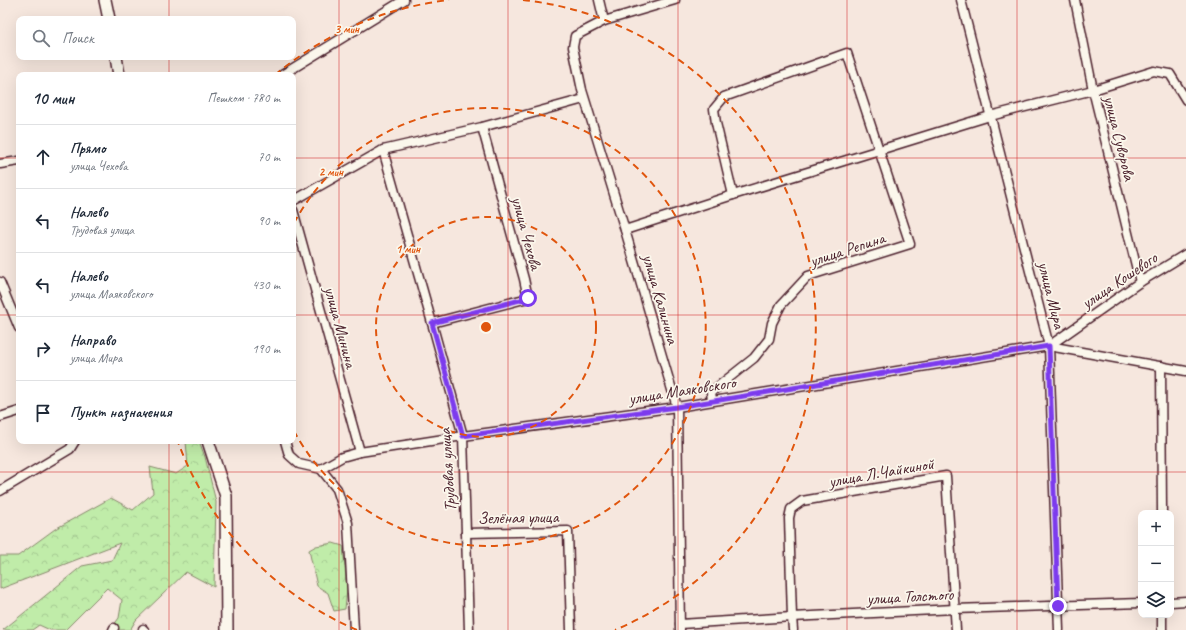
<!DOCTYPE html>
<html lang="ru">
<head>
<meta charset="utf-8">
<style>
  :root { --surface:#fff; --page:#f6f6f7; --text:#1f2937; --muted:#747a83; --line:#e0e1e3 }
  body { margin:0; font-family:Caveat,sans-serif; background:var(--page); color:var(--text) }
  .controls { position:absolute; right:12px; bottom:12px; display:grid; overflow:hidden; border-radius:8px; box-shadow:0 4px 16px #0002 }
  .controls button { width:36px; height:36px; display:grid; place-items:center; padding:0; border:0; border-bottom:1px solid var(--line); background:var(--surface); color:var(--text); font:20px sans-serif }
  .stop { position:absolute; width:12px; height:12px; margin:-9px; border:3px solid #7c3aed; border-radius:50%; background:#fff }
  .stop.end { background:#7c3aed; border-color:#fff; box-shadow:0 1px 4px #0008 }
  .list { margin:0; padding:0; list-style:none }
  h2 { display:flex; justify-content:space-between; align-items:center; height:52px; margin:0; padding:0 16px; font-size:17px }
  h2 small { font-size:13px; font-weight:400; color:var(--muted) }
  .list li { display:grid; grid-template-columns:26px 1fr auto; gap:12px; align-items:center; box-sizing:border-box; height:64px; padding:0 16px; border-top:1px solid var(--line) }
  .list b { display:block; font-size:15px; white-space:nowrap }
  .list p { margin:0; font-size:13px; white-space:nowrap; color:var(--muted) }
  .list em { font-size:13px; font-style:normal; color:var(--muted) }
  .icon { flex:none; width:22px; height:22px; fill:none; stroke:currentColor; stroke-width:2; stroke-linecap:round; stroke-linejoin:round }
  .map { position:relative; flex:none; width:1186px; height:630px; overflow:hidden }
  .search { position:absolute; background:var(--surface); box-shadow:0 4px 16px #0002; left:16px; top:16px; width:280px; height:44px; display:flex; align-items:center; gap:10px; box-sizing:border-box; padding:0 14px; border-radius:8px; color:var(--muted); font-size:15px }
  .panel { position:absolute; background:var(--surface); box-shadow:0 4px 16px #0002; left:16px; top:72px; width:280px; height:372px; border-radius:8px }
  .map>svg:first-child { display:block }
  .forest { fill:url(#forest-crowns); stroke:#85866a }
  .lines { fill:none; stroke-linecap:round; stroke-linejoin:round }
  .street-casing { stroke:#4a1f2b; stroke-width:11 }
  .secondary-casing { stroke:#4a1f2b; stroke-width:14 }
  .street { stroke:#fbf7ec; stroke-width:8 }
  .secondary { stroke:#fbf7ec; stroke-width:11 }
  .route { stroke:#7c3aed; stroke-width:5 }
  .grid { fill:none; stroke:#d62828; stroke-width:1; stroke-opacity:0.55 }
  .ring { fill:none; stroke:#e0560e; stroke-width:2; stroke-dasharray:7 5 }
  .labels { text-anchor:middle; stroke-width:3.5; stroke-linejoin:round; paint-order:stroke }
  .street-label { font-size:17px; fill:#4a1f2b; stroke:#fbf7ec }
  .centre { fill:#e0560e; stroke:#fbf7ec; stroke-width:2 }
  .ring-label { font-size:12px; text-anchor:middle; font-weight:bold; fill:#e0560e; stroke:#fbf7ec; stroke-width:3.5; stroke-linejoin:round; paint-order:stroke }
</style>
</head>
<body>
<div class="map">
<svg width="1186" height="630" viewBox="0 0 1186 630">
  <defs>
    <pattern id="forest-crowns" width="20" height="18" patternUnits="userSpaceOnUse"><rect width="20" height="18" fill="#c0eca9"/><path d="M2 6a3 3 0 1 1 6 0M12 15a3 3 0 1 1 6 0" fill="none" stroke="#a6ca92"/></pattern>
  </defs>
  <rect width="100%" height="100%" fill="#f6e7de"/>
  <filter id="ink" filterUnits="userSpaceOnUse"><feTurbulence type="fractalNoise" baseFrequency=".025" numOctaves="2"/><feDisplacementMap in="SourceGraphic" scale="8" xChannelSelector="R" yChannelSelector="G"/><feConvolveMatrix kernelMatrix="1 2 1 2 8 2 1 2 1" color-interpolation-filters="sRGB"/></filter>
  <g filter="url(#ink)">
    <g class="forest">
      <polygon points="186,441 199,441 205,457 216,502 214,587 186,572 136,620 130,630 110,630 119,618 122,600 107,588 65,630 50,630 39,625 32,630 3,630 82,566 112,560 120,543 0,589 0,556 18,556 55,529 111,498 133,510 153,493 150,467 176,474 188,466"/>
      <polygon points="333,543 343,546 347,589 345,609 334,611 328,593 317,586 309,550 316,546"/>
    </g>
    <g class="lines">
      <defs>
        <g id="street">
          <polyline points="599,0 604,21 575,36 573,47 582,90 625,230 677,407 680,630"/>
          <polyline points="961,0 1049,346 1059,630"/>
          <polyline points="1075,0 1093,90 1140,282"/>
          <polyline points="604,21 675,0"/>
          <polyline points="282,75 404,0"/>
          <polyline points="383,150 432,323 463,436 469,630"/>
          <polyline points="0,164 19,161"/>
          <polyline points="293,201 383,150 482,127 584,99"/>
          <polyline points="293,210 360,452"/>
          <polyline points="625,230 733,195 990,116 1093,90 1154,71 1170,74 1186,100"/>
          <polyline points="0,282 19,328"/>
          <polyline points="432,323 528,298 524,279 482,127"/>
          <polyline points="1049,346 1140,282 1186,254"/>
          <polyline points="1161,366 1162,513"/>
          <polyline points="712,400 711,392 754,358 769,339 772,323 781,305 808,276 910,244 847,53 724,97 714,109 716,123 733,195"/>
          <polyline points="0,417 19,411"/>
          <polyline points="285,441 289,455 299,464 321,469 337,489 348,523 354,630"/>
          <polyline points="321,469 342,457 360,452 463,436 677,407 1049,346 1186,371"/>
          <polyline points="0,491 70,449 75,441"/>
          <polyline points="466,533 568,531 571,630"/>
          <polyline points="1171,602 1186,601"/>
          <polyline points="680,624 792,617 955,609 1141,603"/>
          <polyline points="143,629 144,630"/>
          <polyline points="113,630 114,628"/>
          <polyline points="793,630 792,617 789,518 791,509 802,501 946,476 956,630"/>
          <polyline points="1162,630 1162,615"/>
        </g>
        <g id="secondary">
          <polyline points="105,0 109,19"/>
          <polyline points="116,57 119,75"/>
          <polyline points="208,441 226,496 227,630"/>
        </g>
      </defs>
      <use href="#street" class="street-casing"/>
      <use href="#secondary" class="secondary-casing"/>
      <use href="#street" class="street"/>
      <use href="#secondary" class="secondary"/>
    </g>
  </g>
  <g class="lines" filter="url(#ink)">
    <polyline class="route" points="528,298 432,323 463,436 677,407 1049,346 1058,606"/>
  </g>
  <path class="grid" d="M169 0V19M339 0V630M508 0V630M678 0V630M847 0V630M1017 0V630M169 57V75M0 158H19M293 158H1186M0 315H19M293 315H1186M169 441V630M0 472H1186"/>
  <g class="ring">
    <circle cx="486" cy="327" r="110"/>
    <path d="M294 223A219 219 0 1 1 294 431"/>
    <path d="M357 630A329 329 0 0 1 178 442M275 75A329 329 0 0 1 449 0M523 0A329 329 0 0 1 615 630"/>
  </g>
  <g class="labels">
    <g class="street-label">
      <text transform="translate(1120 138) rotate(76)" y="6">улица Суворова</text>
      <text transform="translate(527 233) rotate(75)" y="6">улица Чехова</text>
      <text transform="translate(847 249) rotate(-18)" y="6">улица Репина</text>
      <text transform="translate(1119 280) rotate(-34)" y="6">улица Кошевого</text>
      <text transform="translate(1052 295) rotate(76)" y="6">улица Мира</text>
      <text transform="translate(661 299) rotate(74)" y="6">улица Калинина</text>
      <text transform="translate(341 327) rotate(75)" y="6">улица Минина</text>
      <text transform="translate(682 390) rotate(-9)" y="6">улица Маяковского</text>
      <text transform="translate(447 470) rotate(-94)" y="6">Трудовая улица</text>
      <text transform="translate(881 472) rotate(-10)" y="6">улица Л.Чайкиной</text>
      <text transform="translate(518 517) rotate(-1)" y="6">Зелёная улица</text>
      <text transform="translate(910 596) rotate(-3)" y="6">улица Толстого</text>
    </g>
  </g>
  <circle cx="486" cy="327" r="6" class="centre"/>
  <g class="ring-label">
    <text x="347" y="33">3 мин</text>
    <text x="331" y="176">2 мин</text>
    <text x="408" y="253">1 мин</text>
  </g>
</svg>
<div class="controls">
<button>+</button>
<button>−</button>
<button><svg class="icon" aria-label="layers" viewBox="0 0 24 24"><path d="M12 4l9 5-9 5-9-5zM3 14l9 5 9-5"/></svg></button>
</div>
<div class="stop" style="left:528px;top:298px"></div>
<div class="stop end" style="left:1058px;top:606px"></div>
<div class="search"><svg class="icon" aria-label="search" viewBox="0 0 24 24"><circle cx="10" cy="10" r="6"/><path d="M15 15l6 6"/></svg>Поиск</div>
<section class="panel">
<h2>10 мин<small>Пешком · 780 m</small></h2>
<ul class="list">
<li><svg class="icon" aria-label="ahead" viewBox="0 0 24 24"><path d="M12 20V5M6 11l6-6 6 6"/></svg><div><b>Прямо</b><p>улица Чехова</p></div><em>70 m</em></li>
<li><svg class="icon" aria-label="left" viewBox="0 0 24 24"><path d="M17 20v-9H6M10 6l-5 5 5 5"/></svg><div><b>Налево</b><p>Трудовая улица</p></div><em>90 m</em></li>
<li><svg class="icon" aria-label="left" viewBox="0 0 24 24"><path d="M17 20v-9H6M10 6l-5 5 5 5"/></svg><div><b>Налево</b><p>улица Маяковского</p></div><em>430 m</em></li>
<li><svg class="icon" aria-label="right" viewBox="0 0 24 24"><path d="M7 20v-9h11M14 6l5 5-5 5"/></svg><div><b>Направо</b><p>улица Мира</p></div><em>190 m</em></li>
<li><svg class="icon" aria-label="arrive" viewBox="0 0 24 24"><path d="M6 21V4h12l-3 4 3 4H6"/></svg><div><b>Пункт назначения</b></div></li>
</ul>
</section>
</div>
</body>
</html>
